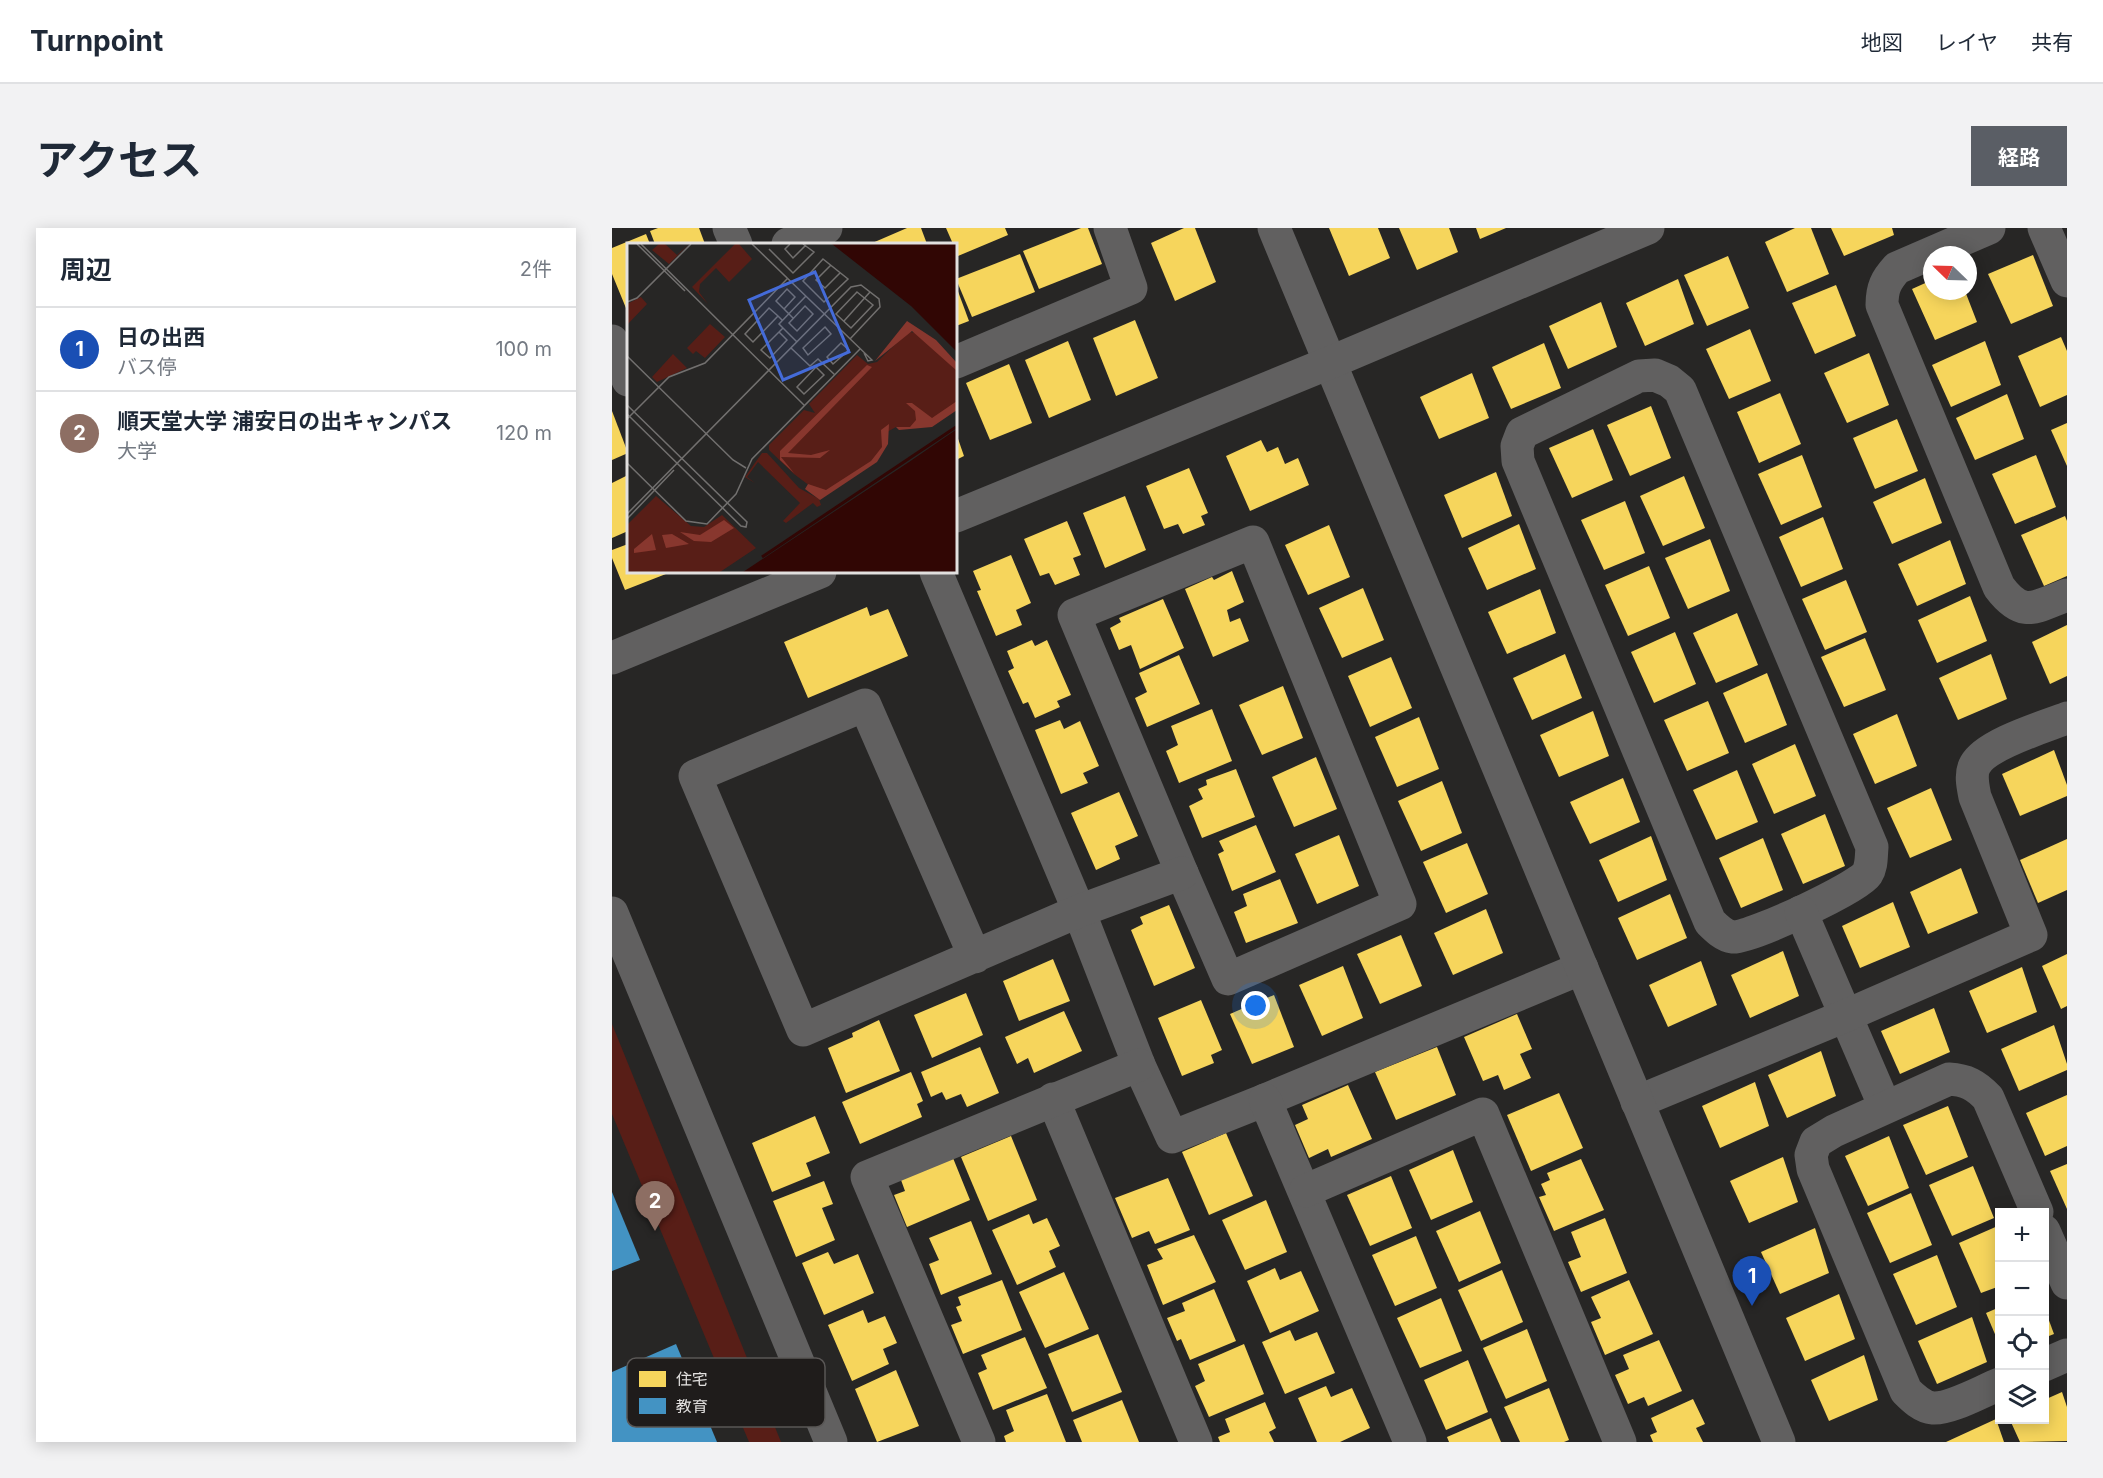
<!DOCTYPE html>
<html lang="ja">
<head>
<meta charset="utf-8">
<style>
  :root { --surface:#fff; --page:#f2f2f3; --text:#1f2937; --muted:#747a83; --line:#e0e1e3; --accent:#5a5e65 }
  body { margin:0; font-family:Inter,"Noto Sans JP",sans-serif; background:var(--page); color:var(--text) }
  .controls { position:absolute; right:18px; bottom:18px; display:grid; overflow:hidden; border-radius:0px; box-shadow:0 3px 15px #0003 }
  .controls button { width:54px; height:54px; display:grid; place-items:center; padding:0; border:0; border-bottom:2px solid var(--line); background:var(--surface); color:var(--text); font:30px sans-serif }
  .compass { position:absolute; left:1311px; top:18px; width:54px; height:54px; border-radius:50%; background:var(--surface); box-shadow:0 3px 15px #0003; rotate:293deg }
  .you { position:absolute; left:644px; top:778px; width:21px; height:21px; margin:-15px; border:4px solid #fff; border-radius:50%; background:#1a73e8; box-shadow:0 0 0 9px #1a73e833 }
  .badge { display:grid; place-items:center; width:39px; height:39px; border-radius:50%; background:var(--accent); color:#fff; font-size:20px; font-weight:700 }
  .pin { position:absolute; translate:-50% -50px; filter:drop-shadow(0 2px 3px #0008) }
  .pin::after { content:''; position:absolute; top:32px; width:21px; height:18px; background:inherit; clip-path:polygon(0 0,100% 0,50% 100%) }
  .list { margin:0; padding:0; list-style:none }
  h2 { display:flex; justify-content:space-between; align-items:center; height:78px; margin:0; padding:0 24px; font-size:26px }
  h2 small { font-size:20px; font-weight:400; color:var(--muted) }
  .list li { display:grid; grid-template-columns:39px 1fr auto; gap:18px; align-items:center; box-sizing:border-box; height:84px; padding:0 24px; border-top:2px solid var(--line) }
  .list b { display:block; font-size:22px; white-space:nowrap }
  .list p { margin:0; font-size:20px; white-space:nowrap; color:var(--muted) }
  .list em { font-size:20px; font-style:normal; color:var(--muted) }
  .icon { flex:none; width:33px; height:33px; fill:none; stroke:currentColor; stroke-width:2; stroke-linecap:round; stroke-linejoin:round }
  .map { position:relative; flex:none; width:1455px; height:1214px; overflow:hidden; border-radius:0px }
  header { display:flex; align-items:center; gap:36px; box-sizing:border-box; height:84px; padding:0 30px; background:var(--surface); border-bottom:2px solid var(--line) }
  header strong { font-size:28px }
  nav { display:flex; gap:33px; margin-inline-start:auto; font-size:21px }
  .intro { display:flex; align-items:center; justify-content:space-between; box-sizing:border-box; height:144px; padding:0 36px }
  h1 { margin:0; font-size:42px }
  .button { padding:15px 27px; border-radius:0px; background:var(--accent); color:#fff; font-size:21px; font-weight:700 }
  main { display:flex; gap:36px; padding:0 36px }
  aside { flex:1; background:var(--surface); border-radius:0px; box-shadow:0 3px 15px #0003 }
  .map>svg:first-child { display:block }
  .green { fill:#581e17 }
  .homes { fill:#f6d55c }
  .schools { fill:#4393c3 }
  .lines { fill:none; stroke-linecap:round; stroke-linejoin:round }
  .minor { stroke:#616060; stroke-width:33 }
  .tertiary { stroke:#616060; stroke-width:33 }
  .inset-river { fill:none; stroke:#310604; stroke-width:3 }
  .inset-road { fill:none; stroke:#72706f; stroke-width:1.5 }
  .view { fill:#446bd9; fill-opacity:0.15; stroke:#446bd9; stroke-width:3 }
  .inset-edge { fill:none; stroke:#e2e0df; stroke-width:3 }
  .key { fill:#1f1c1b; stroke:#5a5756; stroke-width:1.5 }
  .key-label { font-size:16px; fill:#e2e0df }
</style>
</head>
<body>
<header>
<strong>Turnpoint</strong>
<nav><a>地図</a><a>レイヤ</a><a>共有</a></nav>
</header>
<div class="intro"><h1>アクセス</h1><a class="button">経路</a></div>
<main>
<aside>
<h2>周辺<small>2件</small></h2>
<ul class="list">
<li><span class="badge" style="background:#1a4fb4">1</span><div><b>日の出西</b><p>バス停</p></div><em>100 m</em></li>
<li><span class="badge" style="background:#8d6e63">2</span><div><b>順天堂大学 浦安日の出キャンパス</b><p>大学</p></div><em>120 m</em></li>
</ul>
</aside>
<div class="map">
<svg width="1455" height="1214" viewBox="0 0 1455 1214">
  <rect width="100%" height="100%" fill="#272625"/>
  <polygon class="green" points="0,796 169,1214 137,1214 0,886"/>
  <g class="homes">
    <polygon points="46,0 87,0 93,16 43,16 38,3"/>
    <polygon points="295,0 309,0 315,16 258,16"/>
    <polygon points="334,0 393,0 396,7 346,28 344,16 341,16"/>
    <polygon points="469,0 476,0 490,36 427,61 411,23"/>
    <polygon points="572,0 583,0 604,54 563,73 539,15"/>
    <polygon points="717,0 766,0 778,30 737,48"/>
    <polygon points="787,0 837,0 846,24 805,42"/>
    <polygon points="864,0 894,0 868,11"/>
    <polygon points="1183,0 1199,0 1217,46 1175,64 1153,14"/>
    <polygon points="1219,0 1280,0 1282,7 1232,28"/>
    <polygon points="34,6 38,16 16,16 16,85 0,46 0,20"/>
    <polygon points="408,26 423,64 360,89 344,51"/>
    <polygon points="1421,27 1441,78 1399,96 1376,46"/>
    <polygon points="1116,28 1137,80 1095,98 1072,47"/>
    <polygon points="1066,51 1082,96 1033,118 1014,75"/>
    <polygon points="1320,52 1320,63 1353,63 1365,94 1323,112 1300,61"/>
    <polygon points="1224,57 1244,108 1203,126 1180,75"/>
    <polygon points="344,58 357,93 344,98"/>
    <polygon points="989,74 1005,119 956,141 937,98"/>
    <polygon points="523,92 546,150 504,168 481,110"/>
    <polygon points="1138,101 1159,153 1117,171 1094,121"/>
    <polygon points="1449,109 1455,123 1455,167 1428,179 1406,128"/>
    <polygon points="456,113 479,172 437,190 413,132"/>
    <polygon points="1373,113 1389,157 1339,179 1320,137"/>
    <polygon points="932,115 949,160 899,181 880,139"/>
    <polygon points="1257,125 1277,177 1235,195 1212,145"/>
    <polygon points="397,136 420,195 378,212 354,155"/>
    <polygon points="860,145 877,190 827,211 808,169"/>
    <polygon points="1168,165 1189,216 1147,235 1125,184"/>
    <polygon points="1395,166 1412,211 1363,232 1344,190"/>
    <polygon points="1039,178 1059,230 1018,248 995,197"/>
    <polygon points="0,183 16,225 0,232"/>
    <polygon points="1285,191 1306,243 1263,261 1241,210"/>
    <polygon points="1455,195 1455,238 1439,202"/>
    <polygon points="981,201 1001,252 960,270 937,220"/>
    <polygon points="344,205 352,228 344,232"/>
    <polygon points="649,212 655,224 666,219 673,236 686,230 697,257 638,283 614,228"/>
    <polygon points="1190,227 1210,279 1169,297 1146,246"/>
    <polygon points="1424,227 1444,279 1403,296 1380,246"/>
    <polygon points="577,240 596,285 589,288 593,297 571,306 566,296 552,301 534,258"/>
    <polygon points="884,244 900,288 850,310 832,267"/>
    <polygon points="16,247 16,303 0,310 0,255"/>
    <polygon points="1072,248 1093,300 1051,318 1028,268"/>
    <polygon points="1313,250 1330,295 1280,316 1261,274"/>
    <polygon points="513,268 534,322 493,340 471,285"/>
    <polygon points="1013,273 1033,325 992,342 969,292"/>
    <polygon points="1453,288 1455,293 1455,348 1432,358 1409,307"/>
    <polygon points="1211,289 1231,341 1189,359 1167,309"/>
    <polygon points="455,293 469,327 461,330 468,347 443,357 437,345 428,348 412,311"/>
    <polygon points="907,296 924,341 875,362 856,320"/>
    <polygon points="717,297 738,349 696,367 673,317"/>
    <polygon points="1098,311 1118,363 1076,381 1053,330"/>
    <polygon points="1338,312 1354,356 1305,378 1286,336"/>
    <polygon points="16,316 16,344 59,344 13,362 0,330 0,322"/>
    <polygon points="399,327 419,375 404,382 410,397 384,408 365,363 369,362 361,343"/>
    <polygon points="1037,338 1058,390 1016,408 993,357"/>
    <polygon points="620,343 632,374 615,382 618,394 628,390 637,413 601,429 573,361 600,349 602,352"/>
    <polygon points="1234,352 1255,404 1213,422 1190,371"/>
    <polygon points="751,360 772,412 730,430 707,380"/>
    <polygon points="928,361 944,405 895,426 876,384"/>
    <polygon points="1358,368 1375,413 1325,435 1306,392"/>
    <polygon points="551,371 572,420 528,441 519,417 507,422 498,400 509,394 507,390"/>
    <polygon points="255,379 258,388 276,381 296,428 196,470 172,414"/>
    <polygon points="1125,385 1146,437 1104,455 1081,405"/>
    <polygon points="1455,397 1455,448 1438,456 1420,414"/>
    <polygon points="1063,404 1084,456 1042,475 1019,424"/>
    <polygon points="1253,410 1274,462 1232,479 1209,429"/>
    <polygon points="420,412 423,418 435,412 459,467 445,473 448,479 423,490 416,474 411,476 396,443 402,440 395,423"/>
    <polygon points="953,426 970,470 920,492 901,450"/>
    <polygon points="1379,426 1395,471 1346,492 1327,450"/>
    <polygon points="567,427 588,476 535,499 523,470 535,464 527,445"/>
    <polygon points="779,429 800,480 758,499 736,448"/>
    <polygon points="1155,445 1175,497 1133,515 1111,465"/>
    <polygon points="671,458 691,510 650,527 627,477"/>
    <polygon points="1096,473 1117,525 1075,543 1052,492"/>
    <polygon points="600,481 620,533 567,555 554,523 566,517 559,498"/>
    <polygon points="981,483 997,528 947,549 928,507"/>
    <polygon points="1285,486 1305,538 1263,556 1241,506"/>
    <polygon points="807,489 827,541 785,559 763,509"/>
    <polygon points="448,492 452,501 468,493 487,538 471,545 476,555 449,566 423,502"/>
    <polygon points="1183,516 1204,568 1162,586 1140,536"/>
    <polygon points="1442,522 1455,557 1455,568 1408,588 1390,546"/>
    <polygon points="704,529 725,581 682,599 660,549"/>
    <polygon points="624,541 643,589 590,610 577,578 591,571 586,561 595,557 594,552"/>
    <polygon points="1125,542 1146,594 1104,612 1081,562"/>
    <polygon points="1011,550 1028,594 978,616 958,574"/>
    <polygon points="830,553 850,605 809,623 786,573"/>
    <polygon points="1319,560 1340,612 1298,630 1275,580"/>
    <polygon points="507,564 526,608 503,618 508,631 484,642 459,585"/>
    <polygon points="1213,586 1233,638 1191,656 1169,606"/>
    <polygon points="644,597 664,644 620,663 606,626 612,623 607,613"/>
    <polygon points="727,607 747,658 705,676 683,626"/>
    <polygon points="1039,608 1055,652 1006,674 987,632"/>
    <polygon points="1151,610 1171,662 1129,680 1107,630"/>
    <polygon points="1455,611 1455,662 1426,675 1408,632"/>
    <polygon points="855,615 876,666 834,685 811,634"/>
    <polygon points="1349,640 1366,685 1316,706 1298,664"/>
    <polygon points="668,651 686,695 634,715 622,684 635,678 631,666"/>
    <polygon points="1058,666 1075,710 1025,732 1006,690"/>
    <polygon points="1281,674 1298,719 1248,740 1230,698"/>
    <polygon points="557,677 583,740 542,758 519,702 531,696 528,689"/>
    <polygon points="874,681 891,725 841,747 822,705"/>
    <polygon points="789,707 810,758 768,776 745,726"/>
    <polygon points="1171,723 1187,768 1138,790 1119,747"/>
    <polygon points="1455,726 1455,778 1449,781 1430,738"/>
    <polygon points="441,731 458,773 407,793 391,753"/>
    <polygon points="1089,733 1105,777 1056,799 1037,757"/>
    <polygon points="731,738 751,790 710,808 687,757"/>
    <polygon points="1410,739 1425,784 1375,805 1357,763"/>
    <polygon points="354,765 371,807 320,830 302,787"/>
    <polygon points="662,767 682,819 640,836 618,786"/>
    <polygon points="589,772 610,822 599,827 602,835 570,848 546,790"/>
    <polygon points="1322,780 1338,824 1288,846 1269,803"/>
    <polygon points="452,783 470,823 422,845 416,830 405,836 393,809"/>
    <polygon points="905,786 920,821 908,826 919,850 892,862 886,847 871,853 852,809"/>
    <polygon points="267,792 288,843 234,865 216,820 241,809 240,805"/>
    <polygon points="1442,797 1455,836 1455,842 1407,863 1389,821"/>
    <polygon points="368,819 387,865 355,879 349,866 334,872 330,864 319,869 309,844"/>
    <polygon points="825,819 844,867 784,892 763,844"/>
    <polygon points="1209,823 1224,868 1175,890 1156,847"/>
    <polygon points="299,844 311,873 305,876 310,889 248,916 230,874"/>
    <polygon points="1143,854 1157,898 1108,920 1090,878"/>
    <polygon points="736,857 760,911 719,929 716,921 697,930 683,897 696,891 690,877"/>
    <polygon points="947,865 971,920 919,943 895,887"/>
    <polygon points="1455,867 1455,918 1433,928 1414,885"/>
    <polygon points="1336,878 1356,929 1314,947 1291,897"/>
    <polygon points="203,888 218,925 194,935 199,948 160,964 140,915"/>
    <polygon points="614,905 641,968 597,987 570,924"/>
    <polygon points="399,908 425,972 376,993 349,929"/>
    <polygon points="1277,908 1297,960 1256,978 1233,928"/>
    <polygon points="841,922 861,974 819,992 797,942"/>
    <polygon points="1171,929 1186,974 1137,995 1118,953"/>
    <polygon points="341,930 358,972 295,999 282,967 293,963 289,952"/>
    <polygon points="969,931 992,982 942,1003 927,969 934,967 929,956 938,952 935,945"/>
    <polygon points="1455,936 1455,981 1438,943"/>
    <polygon points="1361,938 1382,990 1340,1008 1317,957"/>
    <polygon points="779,948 800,1000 758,1018 735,967"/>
    <polygon points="556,950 578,1002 543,1016 537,1003 520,1010 503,970"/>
    <polygon points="212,953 221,976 210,980 223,1012 184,1029 161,973"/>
    <polygon points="1299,965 1320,1017 1278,1035 1255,985"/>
    <polygon points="654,972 675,1024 633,1042 610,992"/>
    <polygon points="868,983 889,1035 847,1054 824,1003"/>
    <polygon points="417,986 421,996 435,990 448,1018 437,1023 444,1039 405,1057 380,1002"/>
    <polygon points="993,990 1015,1045 969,1064 956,1034 969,1029 959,1004"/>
    <polygon points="359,993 380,1046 329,1067 317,1036 327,1032 317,1010"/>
    <polygon points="1388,997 1388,1058 1369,1065 1347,1015"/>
    <polygon points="1203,1000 1217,1045 1168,1066 1149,1024"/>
    <polygon points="582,1007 604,1054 551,1077 535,1037 551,1031 545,1021"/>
    <polygon points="804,1008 825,1060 783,1078 760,1027"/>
    <polygon points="216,1024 222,1036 246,1026 262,1065 212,1087 190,1035"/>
    <polygon points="1325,1027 1345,1079 1304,1097 1281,1046"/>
    <polygon points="663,1040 668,1052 689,1043 707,1083 658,1105 635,1053"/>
    <polygon points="890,1042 911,1094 869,1113 846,1062"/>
    <polygon points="452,1044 477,1101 433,1120 407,1064"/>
    <polygon points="390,1052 410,1102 351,1126 339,1097 350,1093 344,1079 349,1077 346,1069"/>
    <polygon points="1017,1052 1041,1106 993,1127 979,1094 989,1090 979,1069"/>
    <polygon points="602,1061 624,1113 578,1132 569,1111 565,1113 555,1090 573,1083 570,1075"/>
    <polygon points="1227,1066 1243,1111 1193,1133 1174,1090"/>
    <polygon points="829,1070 850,1123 808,1140 785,1090"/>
    <polygon points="1388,1079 1388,1118 1374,1085"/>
    <polygon points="1432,1079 1442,1106 1432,1110"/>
    <polygon points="251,1082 256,1095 273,1088 285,1115 271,1121 277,1136 240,1153 216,1097"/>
    <polygon points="1360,1089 1375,1134 1325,1156 1306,1113"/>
    <polygon points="915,1101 935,1153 894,1171 871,1120"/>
    <polygon points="678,1102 683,1113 705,1104 723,1145 673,1166 650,1114"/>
    <polygon points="486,1106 510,1164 460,1184 436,1126"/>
    <polygon points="413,1109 435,1160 381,1182 366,1145 375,1141 369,1127"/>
    <polygon points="1047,1112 1070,1163 1036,1178 1032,1169 1016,1176 1003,1147 1017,1141 1011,1127"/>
    <polygon points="632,1116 652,1166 597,1189 583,1158 593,1153 586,1136"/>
    <polygon points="1252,1127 1266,1172 1217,1193 1199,1152"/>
    <polygon points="856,1132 876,1184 834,1202 812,1152"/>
    <polygon points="284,1142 307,1198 265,1214 243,1161"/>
    <polygon points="714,1158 719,1169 740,1160 758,1200 728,1214 705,1214 686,1170"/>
    <polygon points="937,1160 957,1212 952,1214 908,1214 892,1179"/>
    <polygon points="1450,1164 1455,1179 1455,1213 1408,1214 1398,1192 1432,1192 1432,1172"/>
    <polygon points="435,1166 454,1214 394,1214 392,1208 402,1203 394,1182"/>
    <polygon points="1081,1171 1093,1196 1084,1200 1091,1214 1041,1214 1038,1207 1045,1204 1039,1190"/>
    <polygon points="510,1172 527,1214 470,1214 461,1192"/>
    <polygon points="653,1174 664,1200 657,1204 662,1214 608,1214 606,1209 618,1204 613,1191"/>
    <polygon points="879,1190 889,1214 837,1214 835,1209"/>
    <polygon points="1384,1191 1392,1214 1334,1214"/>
  </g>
  <g class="schools">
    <polygon points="0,964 28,1032 0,1043"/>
    <polygon points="64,1116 105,1214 0,1214 0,1144"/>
  </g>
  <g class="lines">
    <g class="minor">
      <polyline points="117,0 124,16"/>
      <path d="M1377 0 1285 40C1274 52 1270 60 1270 77L1387 359C1411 391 1423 379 1455 367"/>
      <polyline points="1432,0 1455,53"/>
      <polyline points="176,16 214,0"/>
      <polyline points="0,113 16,152"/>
      <polyline points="344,134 519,60 498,0"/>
      <path d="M1043 147 1057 153 1068 162 1260 619C1259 629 1260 638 1255 646 1246 660 1138 710 1121 709 1112 708 1104 700 1098 694L906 233 905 218 910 205 1027 148Z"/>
      <polygon points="641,314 788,676 616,751 570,645 462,387"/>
      <polyline points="324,344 467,683 527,837 560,909 653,872 970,740"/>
      <polyline points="1189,684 1273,879"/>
      <polyline points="363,729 253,477 83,548 191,802 467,683 570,645"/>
      <polyline points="441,871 584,1214"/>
      <polyline points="653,872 798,1214"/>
      <path d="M1025 874 1233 788 1419 707 1363 569C1361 559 1358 546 1363 537 1374 516 1432 499 1455 490"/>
      <polyline points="693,963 871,886 1008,1214"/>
      <polyline points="1432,1003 1455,1055"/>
      <polyline points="1432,1137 1455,1127"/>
      <path d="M1388 1156C1370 1163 1339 1181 1321 1180 1310 1179 1301 1170 1294 1163L1201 941 1199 927 1204 914 1222 903 1337 851C1354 852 1364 857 1376 870L1425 984"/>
      <polyline points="367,1214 255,949 527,837"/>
    </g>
    <g class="tertiary">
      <polyline points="662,0 1167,1214"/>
      <polyline points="344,288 717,135 1036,0"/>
      <polyline points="0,430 208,344"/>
      <polyline points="0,685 219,1214"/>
    </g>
  </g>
  <g transform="translate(15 15)">
    <rect width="330" height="330" fill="#272625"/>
    <path d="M32 1H38L50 12 62 1 42 21 25 7ZM108 1H112L125 16 102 39 89 25 73 41 72 49 81 61 65 44ZM14 54 20 61 0 82V61ZM83 81 98 94 78 115 69 108 66 111 60 105ZM281 89 292 90 330 128V161L292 185 269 184 260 189V197L248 217 200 248 191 249 167 231 142 207V202L177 167 188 170 182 161 230 112 241 121 250 119ZM46 111 60 125 30 139 25 134ZM135 210H140L172 245 192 256 194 262 190 264 186 260 159 280 156 278 173 260 131 219 120 234 128 240 118 234ZM29 253 64 283 77 284 95 272 129 305 93 329H0V282Z" fill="#581e17"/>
    <path d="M280 78 309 97 330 120V128L285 88 248 118ZM240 122 245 124 161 210 184 212 203 207 193 215 154 214 167 230 153 217V208ZM330 158V167L305 184 272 187 269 184H283L289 177 288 168 279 160H285L305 175ZM262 181 261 201 250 219 193 257 178 246 181 241 199 247 244 218 255 204 254 187ZM97 277 107 285 84 299 67 298 53 289 73 292ZM25 291 29 307 7 310V306ZM45 291 62 301 39 305 35 292Z" fill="#88372e"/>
    <path d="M205 1H330V109L284 63ZM330 186V329H116L282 219Z" fill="#310604"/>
    <path class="inset-river" d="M135 314 329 184"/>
    <path class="inset-road" d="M10 1 58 48M14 1 178 163M125 1 245 117 241 118 237 110M163 1 158 6 166 15 179 2M142 6 166 30 187 9 176 1M196 16 221 36 197 59 176 38ZM204 22 189 37 198 45 213 30M230 49 246 62 224 85 209 71ZM0 59 10 55 64 1M178 63 186 71 170 88 162 80ZM157 66 168 54 160 46 149 58 166 75M151 73 126 99 118 91 142 65 151 73 155 77M217 78 243 49M198 84 204 91 181 112 176 105ZM152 89 160 97 143 115 134 107 156 85M170 99 152 81 179 53M214 100 222 107 206 121 200 114ZM164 105 183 123 191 116 208 132M0 113 106 217 119 225M189 124 197 132 177 151 170 144ZM0 162 120 279 119 284 114 283 0 171M0 176 42 134 78 120 161 35M0 220 59 278 80 281 109 251 125 216 233 106M0 271 224 44 234 42 252 56 253 64 223 96M0 276 47 227"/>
    <path class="view" d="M188 29 222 109 156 137 122 57Z"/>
    <rect width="330" height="330" class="inset-edge"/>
  </g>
  <rect x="15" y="1130" width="198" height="69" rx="9" class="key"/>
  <rect x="27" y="1143" width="27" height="16" fill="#f6d55c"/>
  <rect x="27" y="1170" width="27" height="16" fill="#4393c3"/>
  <g class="key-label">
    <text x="64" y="1157">住宅</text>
    <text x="64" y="1184">教育</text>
  </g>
</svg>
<div class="controls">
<button>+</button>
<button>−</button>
<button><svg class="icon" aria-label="locate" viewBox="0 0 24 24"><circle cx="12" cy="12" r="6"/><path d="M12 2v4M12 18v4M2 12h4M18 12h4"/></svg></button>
<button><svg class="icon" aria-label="layers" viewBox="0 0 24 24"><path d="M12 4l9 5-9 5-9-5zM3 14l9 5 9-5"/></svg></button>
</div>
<svg class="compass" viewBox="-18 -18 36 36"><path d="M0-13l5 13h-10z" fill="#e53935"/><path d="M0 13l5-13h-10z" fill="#747a83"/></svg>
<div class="you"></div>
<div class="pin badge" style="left:1140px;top:1078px;background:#1a4fb4">1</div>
<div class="pin badge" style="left:43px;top:1003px;background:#8d6e63">2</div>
</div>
</main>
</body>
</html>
